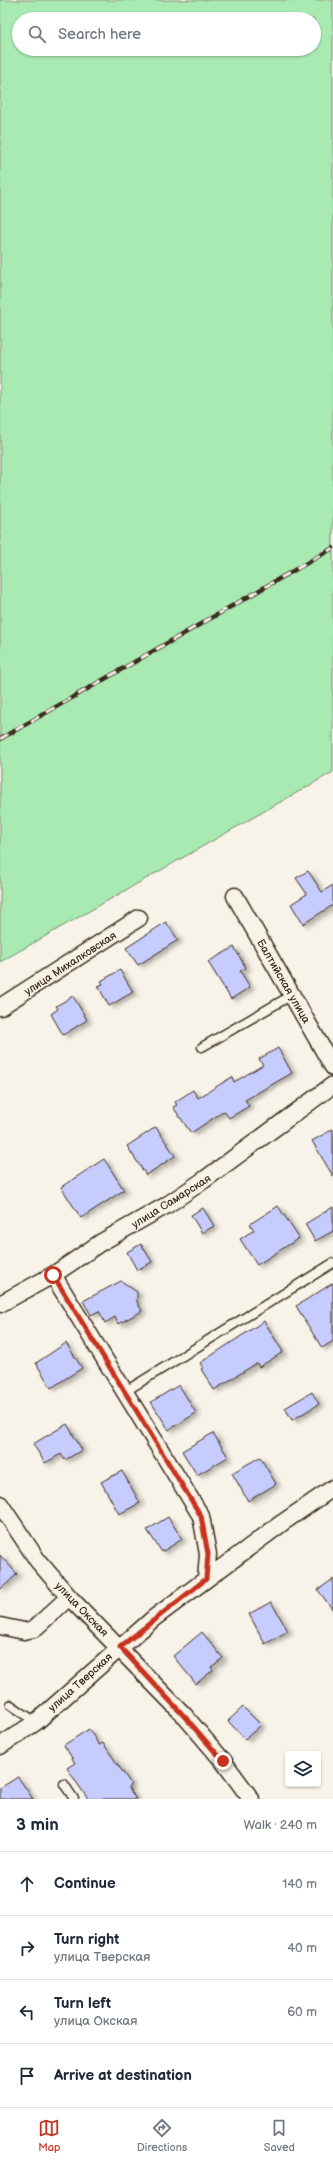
<!DOCTYPE html>
<html lang="en">
<head>
<meta charset="utf-8">
<style>
  :root { --surface:#fff; --page:#f2f2f3; --text:#1f2937; --muted:#747a83; --line:#e0e1e3; --accent:#c8321e }
  body { margin:0; font-family:"Balsamiq Sans",sans-serif; background:var(--page); color:var(--text) }
  .controls { position:absolute; right:12px; bottom:12px; display:grid; overflow:hidden; border-radius:4px; box-shadow:0 1px 3px #0004 }
  .controls button { width:36px; height:36px; display:grid; place-items:center; padding:0; border:0; border-bottom:1px solid var(--line); background:var(--surface); color:var(--text); font:20px sans-serif }
  .stop { position:absolute; width:12px; height:12px; margin:-9px; border:3px solid #c8321e; border-radius:50%; background:#fff }
  .stop.end { background:#c8321e; border-color:#fff; box-shadow:0 1px 4px #0008 }
  .list { margin:0; padding:0; list-style:none }
  h2 { display:flex; justify-content:space-between; align-items:center; height:52px; margin:0; padding:0 16px; font-size:17px }
  h2 small { font-size:13px; font-weight:400; color:var(--muted) }
  .list li { display:grid; grid-template-columns:26px 1fr auto; gap:12px; align-items:center; box-sizing:border-box; height:64px; padding:0 16px; border-top:1px solid var(--line) }
  .list b { display:block; font-size:15px; white-space:nowrap }
  .list p { margin:0; font-size:13px; white-space:nowrap; color:var(--muted) }
  .list em { font-size:13px; font-style:normal; color:var(--muted) }
  .icon { flex:none; width:22px; height:22px; fill:none; stroke:currentColor; stroke-width:2; stroke-linecap:round; stroke-linejoin:round }
  .map { position:relative; flex:none; width:333px; height:1799px; overflow:hidden }
  .search { position:absolute; background:var(--surface); box-shadow:0 1px 3px #0004; left:12px; right:12px; top:12px; height:44px; display:flex; align-items:center; gap:10px; box-sizing:border-box; padding:0 14px; border-radius:22px; color:var(--muted); font-size:15px }
  .sheet { height:308px; background:var(--surface) }
  nav { display:flex; justify-content:space-around; align-items:center; box-sizing:border-box; height:56px; border-top:1px solid var(--line); background:var(--surface); font-size:11px; color:var(--muted) }
  nav a { display:grid; justify-items:center; gap:2px }
  nav .on { color:var(--accent) }
  .map>svg:first-child { display:block }
  .green { fill:#a9eab3; stroke:#728a68; fill-rule:evenodd }
  .building { fill:#c7ccff; stroke:#3b2a1e; filter:url(#shadow) }
  .lines { fill:none; stroke-linecap:round; stroke-linejoin:round }
  .service-casing { stroke:#3b2a1e; stroke-width:11 }
  .minor-casing { stroke:#3b2a1e; stroke-width:19 }
  .service { stroke:#f7f3e8; stroke-width:8 }
  .minor { stroke:#f7f3e8; stroke-width:16 }
  .rail-casing { stroke:#3b2a1e; stroke-width:4.5 }
  .rail { stroke:#f7f3e8; stroke-width:3; stroke-dasharray:9; stroke-linecap:butt }
  .route { stroke:#c8321e; stroke-width:5 }
  .labels { text-anchor:middle; stroke-width:3; stroke-linejoin:round; paint-order:stroke }
  .street-label { font-size:11px; fill:#3b2a1e; stroke:#f7f3e8 }
</style>
</head>
<body>
<div class="map">
<svg width="333" height="1799" viewBox="0 0 333 1799">
  <defs>
    <filter id="shadow"><feDropShadow dx="4.5" dy="2.5" stdDeviation="2" flood-color="#0004"/></filter>
  </defs>
  <rect width="100%" height="100%" fill="#f7f3e8"/>
  <filter id="ink" filterUnits="userSpaceOnUse"><feTurbulence type="fractalNoise" baseFrequency=".025" numOctaves="2"/><feDisplacementMap in="SourceGraphic" scale="8" xChannelSelector="R" yChannelSelector="G"/><feConvolveMatrix kernelMatrix="1 2 1 2 8 2 1 2 1" color-interpolation-filters="sRGB"/></filter>
  <g filter="url(#ink)">
    <path class="green" d="M0 0H333V772L0 962ZM19 19H314V49H19Z"/>
    <g class="building">
      <polygon points="308,871 322,892 333,885 333,905 303,924 291,904 307,894 296,878"/>
      <polygon points="166,922 178,940 138,965 126,948"/>
      <polygon points="234,947 246,968 240,971 250,987 231,999 208,962"/>
      <polygon points="120,970 133,992 109,1006 98,986 103,984 101,981"/>
      <polygon points="73,996 87,1020 63,1035 51,1014 58,1009 56,1006"/>
      <polygon points="278,1048 292,1073 245,1100 249,1106 229,1118 224,1111 191,1133 173,1107 177,1105 175,1102 193,1090 198,1098 232,1077 234,1082 263,1065 259,1059"/>
      <polygon points="156,1127 175,1156 146,1175 127,1146"/>
      <polygon points="333,1129 333,1176 312,1141"/>
      <polygon points="104,1159 124,1190 81,1218 61,1187"/>
      <polygon points="278,1206 299,1238 257,1265 240,1239 254,1230 250,1224"/>
      <polygon points="333,1207 333,1231 315,1241 305,1224"/>
      <polygon points="203,1208 214,1226 202,1233 191,1215"/>
      <polygon points="141,1244 152,1262 137,1270 127,1252"/>
      <polygon points="121,1281 137,1292 137,1302 142,1311 118,1324 115,1317 105,1323 99,1311 91,1315 83,1301"/>
      <polygon points="333,1283 333,1341 322,1348 296,1306"/>
      <polygon points="264,1321 283,1352 259,1367 257,1363 214,1390 201,1369 203,1368 200,1363"/>
      <polygon points="66,1343 82,1368 51,1388 36,1363"/>
      <polygon points="179,1385 196,1413 169,1430 151,1402"/>
      <polygon points="312,1392 319,1404 292,1420 285,1408"/>
      <polygon points="67,1424 82,1450 65,1460 61,1454 45,1463 33,1444"/>
      <polygon points="213,1433 228,1457 197,1475 182,1451"/>
      <polygon points="260,1457 276,1484 248,1501 232,1473"/>
      <polygon points="122,1471 140,1503 119,1514 101,1482"/>
      <polygon points="168,1517 182,1539 162,1552 147,1530"/>
      <polygon points="0,1555 17,1574 0,1590"/>
      <polygon points="333,1579 333,1610 318,1590"/>
      <polygon points="271,1602 288,1631 265,1644 249,1614"/>
      <polygon points="202,1632 223,1658 211,1667 213,1670 196,1684 173,1656"/>
      <polygon points="243,1707 261,1725 245,1739 228,1721"/>
      <polygon points="89,1729 99,1745 103,1743 122,1771 131,1784 128,1787 136,1799 88,1799 79,1786 67,1768 75,1763 64,1745"/>
      <polygon points="18,1777 33,1799 0,1799 0,1788"/>
    </g>
    <g class="lines">
      <defs>
        <g id="service">
          <polyline points="202,1047 292,995"/>
          <polyline points="126,1391 333,1263"/>
          <polyline points="11,1705 36,1722"/>
          <polyline points="64,1784 74,1799"/>
        </g>
        <g id="minor">
          <polyline points="235,896 333,1067"/>
          <polyline points="0,1007 139,918"/>
          <polyline points="53,1275 201,1516 208,1554 206,1579"/>
          <polyline points="0,1304 53,1275 100,1243 167,1205 204,1180 333,1085"/>
          <polyline points="0,1504 38,1561 69,1597 184,1715 223,1761 251,1799"/>
          <polyline points="0,1626 24,1631 34,1629 69,1597"/>
          <polyline points="0,1746 36,1722 154,1618 282,1523 333,1488"/>
        </g>
      </defs>
      <use href="#service" class="service-casing"/>
      <use href="#minor" class="minor-casing"/>
      <use href="#service" class="service"/>
      <use href="#minor" class="minor"/>
      <defs>
        <polyline id="rail" points="0,739 333,548"/>
      </defs>
      <use href="#rail" class="rail-casing"/>
      <use href="#rail" class="rail"/>
    </g>
  </g>
  <g class="lines" filter="url(#ink)">
    <polyline class="route" points="53,1275 201,1516 208,1554 206,1579 120,1647 184,1716 223,1761"/>
  </g>
  <g class="labels">
    <g class="street-label">
      <text transform="translate(70 963) rotate(-33)" y="4">улица Михалковская</text>
      <text transform="translate(284 981) rotate(60)" y="4">Балтийская улица</text>
      <text transform="translate(171 1201) rotate(-32)" y="4">улица Самарская</text>
      <text transform="translate(82 1609) rotate(46)" y="4">улица Окская</text>
      <text transform="translate(80 1682) rotate(-42)" y="4">улица Тверская</text>
    </g>
  </g>
</svg>
<div class="controls">
<button><svg class="icon" aria-label="layers" viewBox="0 0 24 24"><path d="M12 4l9 5-9 5-9-5zM3 14l9 5 9-5"/></svg></button>
</div>
<div class="stop" style="left:53px;top:1275px"></div>
<div class="stop end" style="left:223px;top:1761px"></div>
<div class="search"><svg class="icon" aria-label="search" viewBox="0 0 24 24"><circle cx="10" cy="10" r="6"/><path d="M15 15l6 6"/></svg>Search here</div>
</div>
<section class="sheet">
<h2>3 min<small>Walk · 240 m</small></h2>
<ul class="list">
<li><svg class="icon" aria-label="ahead" viewBox="0 0 24 24"><path d="M12 20V5M6 11l6-6 6 6"/></svg><div><b>Continue</b></div><em>140 m</em></li>
<li><svg class="icon" aria-label="right" viewBox="0 0 24 24"><path d="M7 20v-9h11M14 6l5 5-5 5"/></svg><div><b>Turn right</b><p>улица Тверская</p></div><em>40 m</em></li>
<li><svg class="icon" aria-label="left" viewBox="0 0 24 24"><path d="M17 20v-9H6M10 6l-5 5 5 5"/></svg><div><b>Turn left</b><p>улица Окская</p></div><em>60 m</em></li>
<li><svg class="icon" aria-label="arrive" viewBox="0 0 24 24"><path d="M6 21V4h12l-3 4 3 4H6"/></svg><div><b>Arrive at destination</b></div></li>
</ul>
</section>
<nav>
<a class="on"><svg class="icon" aria-label="map" viewBox="0 0 24 24"><path d="M3 6l6-2 6 2 6-2v14l-6 2-6-2-6 2zM9 4v14M15 6v14"/></svg>Map</a>
<a><svg class="icon" aria-label="directions" viewBox="0 0 24 24"><path d="M12 3l9 9-9 9-9-9zM9 14v-3h6M13 9l2 2-2 2"/></svg>Directions</a>
<a><svg class="icon" aria-label="saved" viewBox="0 0 24 24"><path d="M7 4h10v16l-5-4-5 4z"/></svg>Saved</a>
</nav>
</body>
</html>
